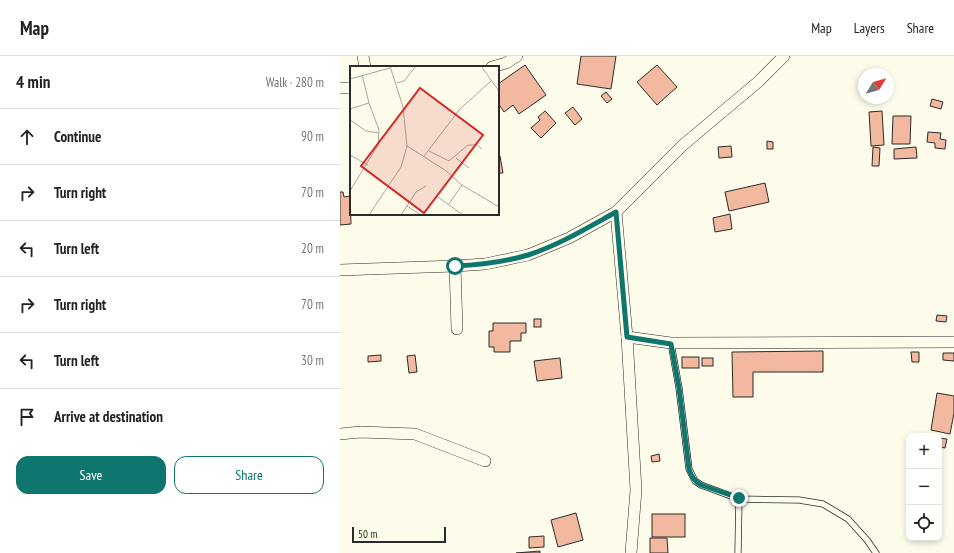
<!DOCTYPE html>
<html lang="en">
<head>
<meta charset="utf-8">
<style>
  :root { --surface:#fff; --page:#f6f6f6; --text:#222; --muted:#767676; --line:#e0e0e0; --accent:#0f766e }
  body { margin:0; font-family:"PT Sans Narrow",sans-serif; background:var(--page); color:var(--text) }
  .controls { position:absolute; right:12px; bottom:12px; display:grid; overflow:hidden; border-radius:8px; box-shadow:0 2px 6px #0003 }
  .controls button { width:36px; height:36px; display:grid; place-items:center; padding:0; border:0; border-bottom:1px solid var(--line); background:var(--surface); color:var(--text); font:20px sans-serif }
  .compass { position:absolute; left:518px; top:12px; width:36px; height:36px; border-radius:50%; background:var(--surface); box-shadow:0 2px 6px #0003; rotate:53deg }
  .scale { position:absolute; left:12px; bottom:10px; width:94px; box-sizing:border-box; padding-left:4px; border:2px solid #2b2b2b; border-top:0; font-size:11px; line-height:14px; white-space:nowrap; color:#2b2b2b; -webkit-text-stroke:3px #fdfbea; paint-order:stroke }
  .stop { position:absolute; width:12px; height:12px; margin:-9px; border:3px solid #0f766e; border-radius:50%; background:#fff }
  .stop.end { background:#0f766e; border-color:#fff; box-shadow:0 1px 4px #0008 }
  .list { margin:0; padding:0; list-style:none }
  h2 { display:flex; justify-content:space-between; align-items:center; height:52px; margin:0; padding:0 16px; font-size:17px }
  h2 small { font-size:13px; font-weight:400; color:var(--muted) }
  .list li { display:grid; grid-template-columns:26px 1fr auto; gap:12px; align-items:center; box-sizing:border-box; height:56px; padding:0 16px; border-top:1px solid var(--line) }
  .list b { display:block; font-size:15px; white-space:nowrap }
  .list em { font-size:13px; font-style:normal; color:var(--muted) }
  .actions { display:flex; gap:8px; padding:12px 16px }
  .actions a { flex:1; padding:9px 0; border:1px solid var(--accent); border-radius:12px; text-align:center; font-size:14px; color:var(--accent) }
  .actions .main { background:var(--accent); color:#fff }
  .icon { flex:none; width:22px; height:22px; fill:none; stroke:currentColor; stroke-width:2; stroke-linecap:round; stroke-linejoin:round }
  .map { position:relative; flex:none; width:614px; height:497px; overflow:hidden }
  header { display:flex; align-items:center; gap:24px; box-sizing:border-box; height:56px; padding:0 20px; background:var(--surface); border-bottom:1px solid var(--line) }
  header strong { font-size:19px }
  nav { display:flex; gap:22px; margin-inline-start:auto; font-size:14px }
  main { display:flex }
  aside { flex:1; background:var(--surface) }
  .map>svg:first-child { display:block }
  .building { fill:#f2b8a0; stroke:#2b2b2b }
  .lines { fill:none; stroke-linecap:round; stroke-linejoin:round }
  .service-casing { stroke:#2b2b2b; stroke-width:7 }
  .minor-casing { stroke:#2b2b2b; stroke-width:12 }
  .service { stroke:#fdfbea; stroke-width:5.5 }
  .minor { stroke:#fdfbea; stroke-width:11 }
  .route { stroke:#0f766e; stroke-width:5 }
  .inset-road { fill:none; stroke:#a9a89e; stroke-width:1 }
  .view { fill:#d62828; fill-opacity:0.15; stroke:#d62828; stroke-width:2 }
  .inset-edge { fill:none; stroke:#2b2b2b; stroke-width:2 }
</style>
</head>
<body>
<header>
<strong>Map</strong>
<nav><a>Map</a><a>Layers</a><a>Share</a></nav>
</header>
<main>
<aside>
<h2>4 min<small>Walk · 280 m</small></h2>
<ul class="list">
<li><svg class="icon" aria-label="ahead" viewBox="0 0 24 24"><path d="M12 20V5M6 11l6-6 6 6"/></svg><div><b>Continue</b></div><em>90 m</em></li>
<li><svg class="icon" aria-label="right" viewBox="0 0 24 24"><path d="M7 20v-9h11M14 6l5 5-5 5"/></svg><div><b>Turn right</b></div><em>70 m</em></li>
<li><svg class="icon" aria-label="left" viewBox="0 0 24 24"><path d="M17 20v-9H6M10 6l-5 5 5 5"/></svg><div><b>Turn left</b></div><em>20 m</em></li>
<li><svg class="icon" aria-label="right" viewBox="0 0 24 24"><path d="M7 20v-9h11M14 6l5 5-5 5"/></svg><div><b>Turn right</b></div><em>70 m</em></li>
<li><svg class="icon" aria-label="left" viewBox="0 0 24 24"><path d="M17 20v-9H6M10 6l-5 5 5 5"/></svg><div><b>Turn left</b></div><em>30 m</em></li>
<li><svg class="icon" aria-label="arrive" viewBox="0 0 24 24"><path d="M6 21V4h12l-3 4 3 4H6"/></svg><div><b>Arrive at destination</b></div></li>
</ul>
<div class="actions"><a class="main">Save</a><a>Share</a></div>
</aside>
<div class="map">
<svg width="614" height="497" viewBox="0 0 614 497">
  <rect width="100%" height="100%" fill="#fdfbea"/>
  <g class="building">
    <polygon points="241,0 276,0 271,33 237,28"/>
    <polygon points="185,9 206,39 179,58 173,49 164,56 158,47 158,28"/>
    <polygon points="317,9 337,31 317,49 297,26"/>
    <polygon points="266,36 272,43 267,47 261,40"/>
    <polygon points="592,43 603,46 601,53 590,50"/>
    <polygon points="233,51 242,63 235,69 225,57"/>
    <polygon points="205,55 216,67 201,82 191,72 200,64 198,61"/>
    <polygon points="542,55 544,89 531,90 529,56"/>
    <polygon points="553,60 571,60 570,88 552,88"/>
    <polygon points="588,76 601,77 600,83 606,84 605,93 595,92 595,87 587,86"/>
    <polygon points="427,85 433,86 433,93 427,93"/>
    <polygon points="391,90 392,101 379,102 378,91"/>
    <polygon points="533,91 540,92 539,110 532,110"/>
    <polygon points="576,91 577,102 554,103 554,93"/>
    <polygon points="158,100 160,100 163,117 158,117"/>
    <polygon points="425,127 429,146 389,155 385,136"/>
    <polygon points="0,136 3,136 4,141 10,140 11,168 0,169"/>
    <polygon points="390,158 392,173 375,176 373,162"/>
    <polygon points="597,259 607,260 606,266 596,265"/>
    <rect x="194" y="263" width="7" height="8"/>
    <polygon points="153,267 186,267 186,277 181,277 181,285 170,285 170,296 154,296 154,291 149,291 149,275 153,275"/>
    <polygon points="483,295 483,316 413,316 413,341 393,341 392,296"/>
    <polygon points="571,296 579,296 579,306 572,306"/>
    <polygon points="603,297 614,297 614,305 603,304"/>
    <polygon points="41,299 41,305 28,306 28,300"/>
    <polygon points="75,299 77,316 69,317 67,300"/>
    <rect x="342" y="301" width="17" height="11"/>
    <polygon points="220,302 222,322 197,325 194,305"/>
    <rect x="362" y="302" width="11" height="8"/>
    <polygon points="597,337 614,340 614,357 610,378 591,374"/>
    <polygon points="599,382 607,383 605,392 599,391"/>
    <polygon points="319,398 320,405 312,406 311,400"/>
    <polygon points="236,457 243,484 218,491 211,464"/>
    <rect x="312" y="458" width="33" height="23"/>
    <polygon points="204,480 204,491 189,492 189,481"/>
    <polygon points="310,482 327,482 328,497 310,497"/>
    <polygon points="200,495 200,497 176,497"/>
  </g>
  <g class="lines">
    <defs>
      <g id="service">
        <polyline points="331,287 339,332 349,413 355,425 361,429 399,443 459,444 483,448 508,463 527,484 536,497"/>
        <polyline points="398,497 399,443"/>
      </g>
      <g id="minor">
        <polyline points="23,0 25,11"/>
        <polyline points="152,11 166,7 177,0"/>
        <polyline points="0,32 11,32"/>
        <polyline points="276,156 287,281 296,434 291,497"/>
        <polyline points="115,210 117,273"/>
        <polyline points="0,214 115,210 145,208 188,199 229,182 276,156 343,89 418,26 444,0"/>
        <polyline points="287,281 331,287 614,286"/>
        <polyline points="0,378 20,376 75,378 145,405"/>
      </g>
    </defs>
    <use href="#service" class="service-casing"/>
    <use href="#minor" class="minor-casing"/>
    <use href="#service" class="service"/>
    <use href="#minor" class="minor"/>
  </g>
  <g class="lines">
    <path class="route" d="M115 210C140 209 164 206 188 199 219 189 247 172 276 156L287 281 331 288 339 332 349 413C351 420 354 425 361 429L399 442"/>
  </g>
  <g transform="translate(10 10)">
    <rect width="149" height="149" fill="#fdfbea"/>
    <path class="inset-road" d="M131 0 149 25M0 13 40 2M47 17 54 15 66 0M0 43 19 37 12 9M0 54 16 65 29 67M57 80 95 104 112 119 149 141M79 85 99 95 118 79H127L132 83M0 89 18 99M74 90 110 43 141 15M106 92 119 102M0 125 28 79 29 64 19 37M88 131 113 149M99 138 112 119M57 140 71 149M19 149 51 101 57 80 53 41 40 0M51 149 66 126 76 120"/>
    <path class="view" d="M70 22 133 69 74 147 11 100Z"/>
    <rect width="149" height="149" class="inset-edge"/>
  </g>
</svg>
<div class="controls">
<button>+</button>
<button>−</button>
<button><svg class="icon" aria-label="locate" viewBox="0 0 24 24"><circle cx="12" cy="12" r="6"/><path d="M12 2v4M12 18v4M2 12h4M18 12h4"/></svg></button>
</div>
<svg class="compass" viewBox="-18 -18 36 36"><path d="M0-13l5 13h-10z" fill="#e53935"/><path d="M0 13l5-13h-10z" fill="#767676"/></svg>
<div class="scale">50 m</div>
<div class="stop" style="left:115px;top:210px"></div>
<div class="stop end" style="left:399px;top:442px"></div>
</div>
</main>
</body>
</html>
